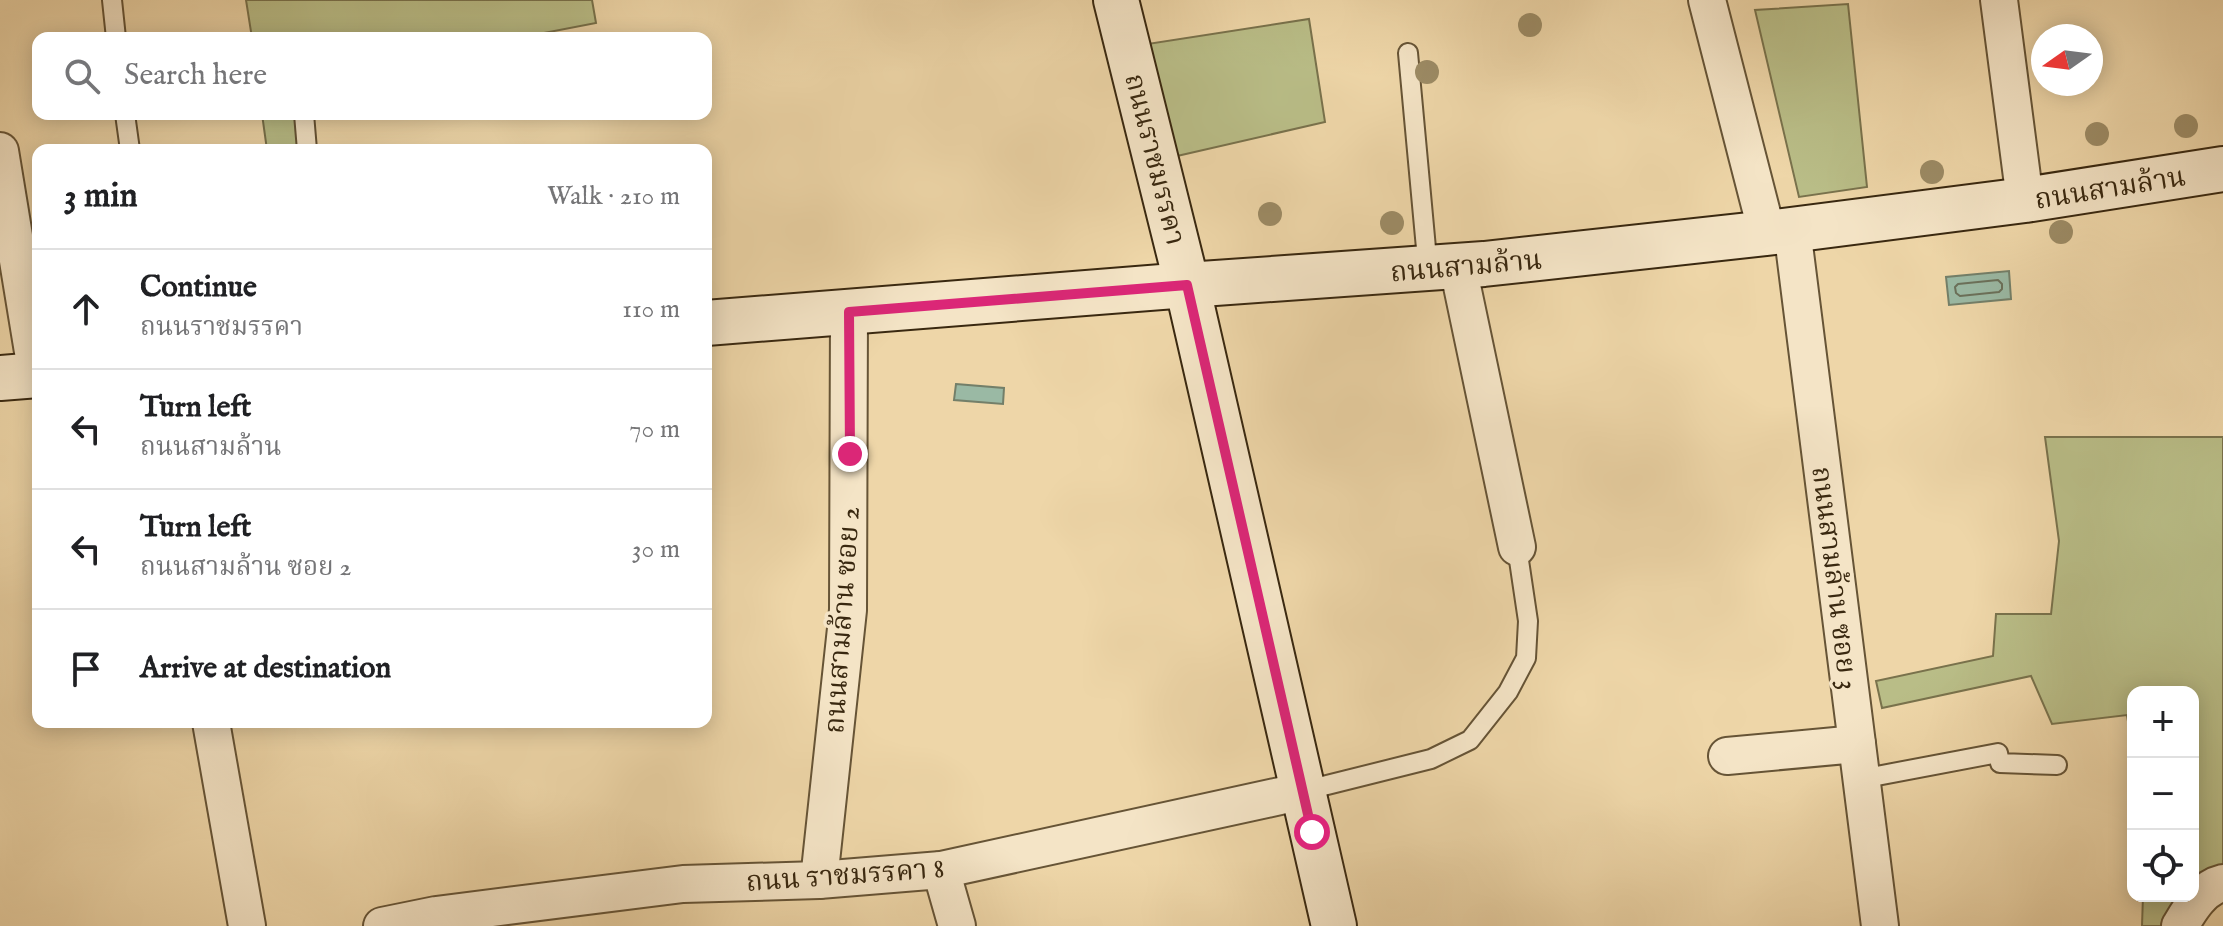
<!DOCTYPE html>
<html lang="en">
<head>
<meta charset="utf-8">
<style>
  :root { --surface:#fff; --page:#f6f6f6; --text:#202124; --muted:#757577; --line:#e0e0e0 }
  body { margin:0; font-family:"IM FELL English","Noto Serif Thai",serif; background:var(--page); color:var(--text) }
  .controls { position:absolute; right:24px; bottom:24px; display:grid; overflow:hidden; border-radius:16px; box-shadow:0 4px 20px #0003 }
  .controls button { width:72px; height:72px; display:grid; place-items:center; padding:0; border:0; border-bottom:2px solid var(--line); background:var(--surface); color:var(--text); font:40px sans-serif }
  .compass { position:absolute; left:2031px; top:24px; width:72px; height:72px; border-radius:50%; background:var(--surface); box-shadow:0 4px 20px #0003; rotate:256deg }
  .stop { position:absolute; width:24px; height:24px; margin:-18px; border:6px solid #db2777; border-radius:50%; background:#fff }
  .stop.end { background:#db2777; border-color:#fff; box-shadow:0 2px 8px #0008 }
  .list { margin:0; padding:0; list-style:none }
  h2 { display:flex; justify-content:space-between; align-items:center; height:104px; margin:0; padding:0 32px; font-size:34px }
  h2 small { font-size:26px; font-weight:400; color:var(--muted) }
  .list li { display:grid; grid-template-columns:52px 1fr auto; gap:24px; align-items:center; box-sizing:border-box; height:120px; padding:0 32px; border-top:2px solid var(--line) }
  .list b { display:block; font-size:30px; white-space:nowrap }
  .list p { margin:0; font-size:26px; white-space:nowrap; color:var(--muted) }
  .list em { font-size:26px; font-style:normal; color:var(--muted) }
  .icon { flex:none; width:44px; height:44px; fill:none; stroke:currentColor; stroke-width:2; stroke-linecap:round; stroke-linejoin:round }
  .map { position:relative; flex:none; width:2223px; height:926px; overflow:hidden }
  .search { position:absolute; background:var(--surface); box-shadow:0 4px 20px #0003; left:32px; top:32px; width:680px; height:88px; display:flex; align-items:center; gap:20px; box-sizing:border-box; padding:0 28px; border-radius:16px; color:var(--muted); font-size:30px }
  .panel { position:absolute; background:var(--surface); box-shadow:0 4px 20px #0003; left:32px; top:144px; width:680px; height:584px; border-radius:16px }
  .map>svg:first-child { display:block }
  .green { fill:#b9bd87; stroke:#79724c; stroke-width:2 }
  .water { fill:#9ab9a4; stroke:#737f69; stroke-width:2 }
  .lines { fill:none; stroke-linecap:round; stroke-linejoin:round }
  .shore { stroke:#6a705a; stroke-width:2 }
  .lane-casing { stroke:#665436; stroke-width:22 }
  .street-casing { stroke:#665436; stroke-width:40 }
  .secondary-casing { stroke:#392810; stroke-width:48 }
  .lane { stroke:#f4e4c6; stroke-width:18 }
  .street { stroke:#f4e4c6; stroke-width:36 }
  .secondary { stroke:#f4e4c6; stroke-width:44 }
  .tree { fill:#9c8b65 }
  .route { stroke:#db2777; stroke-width:10 }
  .labels { text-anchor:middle; stroke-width:7; stroke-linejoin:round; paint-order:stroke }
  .street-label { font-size:28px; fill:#392810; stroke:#f4e4c6 }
</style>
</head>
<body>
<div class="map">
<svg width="2223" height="926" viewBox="0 0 2223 926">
  <rect width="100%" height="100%" fill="#eed6a8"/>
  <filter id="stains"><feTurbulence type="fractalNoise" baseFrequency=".0025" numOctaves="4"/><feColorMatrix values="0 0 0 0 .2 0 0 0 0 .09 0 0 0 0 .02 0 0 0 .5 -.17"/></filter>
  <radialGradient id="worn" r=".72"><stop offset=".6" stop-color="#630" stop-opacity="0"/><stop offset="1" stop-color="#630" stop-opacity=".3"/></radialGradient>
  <g class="green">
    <polygon points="246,0 592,0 596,23 518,38 252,38"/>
    <polygon points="1848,4 1867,187 1799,197 1755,10"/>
    <polygon points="1309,19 1325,122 1164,159 1141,45"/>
    <polygon points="262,114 301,114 301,150 267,150"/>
    <polygon points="2045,437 2223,437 2223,875 2171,926 2142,926 2143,896 2193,896 2193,692 2133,692 2133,754 2127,715 2052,724 2031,676 1882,708 1876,681 1993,656 1996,614 2051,614 2059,541"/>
  </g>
  <g class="water">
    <polygon points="2009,271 2011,299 1949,305 1946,277"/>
    <polygon points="956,384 1004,388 1003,404 954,400"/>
  </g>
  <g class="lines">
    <polygon class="shore" points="1998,280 2002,284 2002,289 1999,292 1960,296 1956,293 1955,287 1958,284"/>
    <defs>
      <g id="lane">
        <polyline points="112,0 116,38"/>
        <polyline points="1408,53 1428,270"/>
        <polyline points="125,114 130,150"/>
        <polyline points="304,114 307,150"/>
        <polyline points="1861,779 1998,753 2000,763 2057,765"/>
        <polyline points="1303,791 1431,759 1470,740 1508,692 1526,658 1528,621 1517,547"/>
      </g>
      <g id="street">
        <polyline points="1707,0 1767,233"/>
        <polyline points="1999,0 2025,200"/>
        <polyline points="0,151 37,376"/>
        <polyline points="1792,229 1880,926"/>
        <polyline points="1458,267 1517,547"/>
        <polyline points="211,722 247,926"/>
        <polyline points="1727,756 1857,744"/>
        <polyline points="941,870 957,926"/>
        <polyline points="819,880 848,610 849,312"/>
        <polyline points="382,926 436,915 683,884 819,880 941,870 1303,791"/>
        <path d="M2180 926C2190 909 2202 888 2223 883"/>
      </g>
      <g id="secondary">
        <polyline points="1116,0 1187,285 1334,926"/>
        <polyline points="706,323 1187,285 1484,264 1767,233 2025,200 2223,169"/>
        <polyline points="0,378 38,375"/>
      </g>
    </defs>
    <use href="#lane" class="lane-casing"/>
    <use href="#street" class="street-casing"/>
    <use href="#secondary" class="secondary-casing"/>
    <use href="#lane" class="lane"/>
    <use href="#street" class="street"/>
    <use href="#secondary" class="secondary"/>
  </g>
  <g class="tree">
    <circle cx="1530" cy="25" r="12"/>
    <circle cx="1427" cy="72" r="12"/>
    <circle cx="2186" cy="126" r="12"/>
    <circle cx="2097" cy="134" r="12"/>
    <circle cx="1932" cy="172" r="12"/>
    <circle cx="1270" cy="214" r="12"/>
    <circle cx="1392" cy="223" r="12"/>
    <circle cx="2061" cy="232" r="12"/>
  </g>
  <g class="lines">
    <polyline class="route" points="850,454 849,312 1187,285 1312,832"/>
  </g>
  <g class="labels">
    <g class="street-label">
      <text transform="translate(1156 159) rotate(76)" y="10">ถนนราชมรรคา</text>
      <text transform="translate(2110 187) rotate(-9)" y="10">ถนนสามล้าน</text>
      <text transform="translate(1466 265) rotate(-5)" y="10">ถนนสามล้าน</text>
      <text transform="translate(1836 578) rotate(83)" y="10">ถนนสามล้าน ซอย 3</text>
      <text transform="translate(841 620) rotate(-86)" y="10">ถนนสามล้าน ซอย 2</text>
      <text transform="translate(845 874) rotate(-4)" y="10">ถนน ราชมรรคา 8</text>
    </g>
  </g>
  <rect width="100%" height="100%" filter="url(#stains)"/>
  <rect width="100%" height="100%" fill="url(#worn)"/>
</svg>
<div class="controls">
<button>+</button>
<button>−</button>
<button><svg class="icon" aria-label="locate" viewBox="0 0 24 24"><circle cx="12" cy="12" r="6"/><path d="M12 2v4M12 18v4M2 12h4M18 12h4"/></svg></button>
</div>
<svg class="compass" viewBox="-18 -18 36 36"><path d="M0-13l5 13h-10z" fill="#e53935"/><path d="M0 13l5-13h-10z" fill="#757577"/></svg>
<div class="stop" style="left:1312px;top:832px"></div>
<div class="stop end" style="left:850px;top:454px"></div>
<div class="search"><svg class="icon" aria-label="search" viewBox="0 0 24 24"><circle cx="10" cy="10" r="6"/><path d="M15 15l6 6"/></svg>Search here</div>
<section class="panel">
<h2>3 min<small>Walk · 210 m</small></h2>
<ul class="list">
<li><svg class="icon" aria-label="ahead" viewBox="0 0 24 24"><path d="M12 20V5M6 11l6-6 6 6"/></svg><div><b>Continue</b><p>ถนนราชมรรคา</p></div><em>110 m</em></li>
<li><svg class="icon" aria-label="left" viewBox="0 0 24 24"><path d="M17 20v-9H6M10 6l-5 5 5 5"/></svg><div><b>Turn left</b><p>ถนนสามล้าน</p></div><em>70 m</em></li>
<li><svg class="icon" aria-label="left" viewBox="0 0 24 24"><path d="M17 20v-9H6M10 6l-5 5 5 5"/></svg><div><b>Turn left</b><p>ถนนสามล้าน ซอย 2</p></div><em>30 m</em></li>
<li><svg class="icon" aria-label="arrive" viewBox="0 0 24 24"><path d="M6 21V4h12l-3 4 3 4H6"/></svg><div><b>Arrive at destination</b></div></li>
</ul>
</section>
</div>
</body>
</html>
